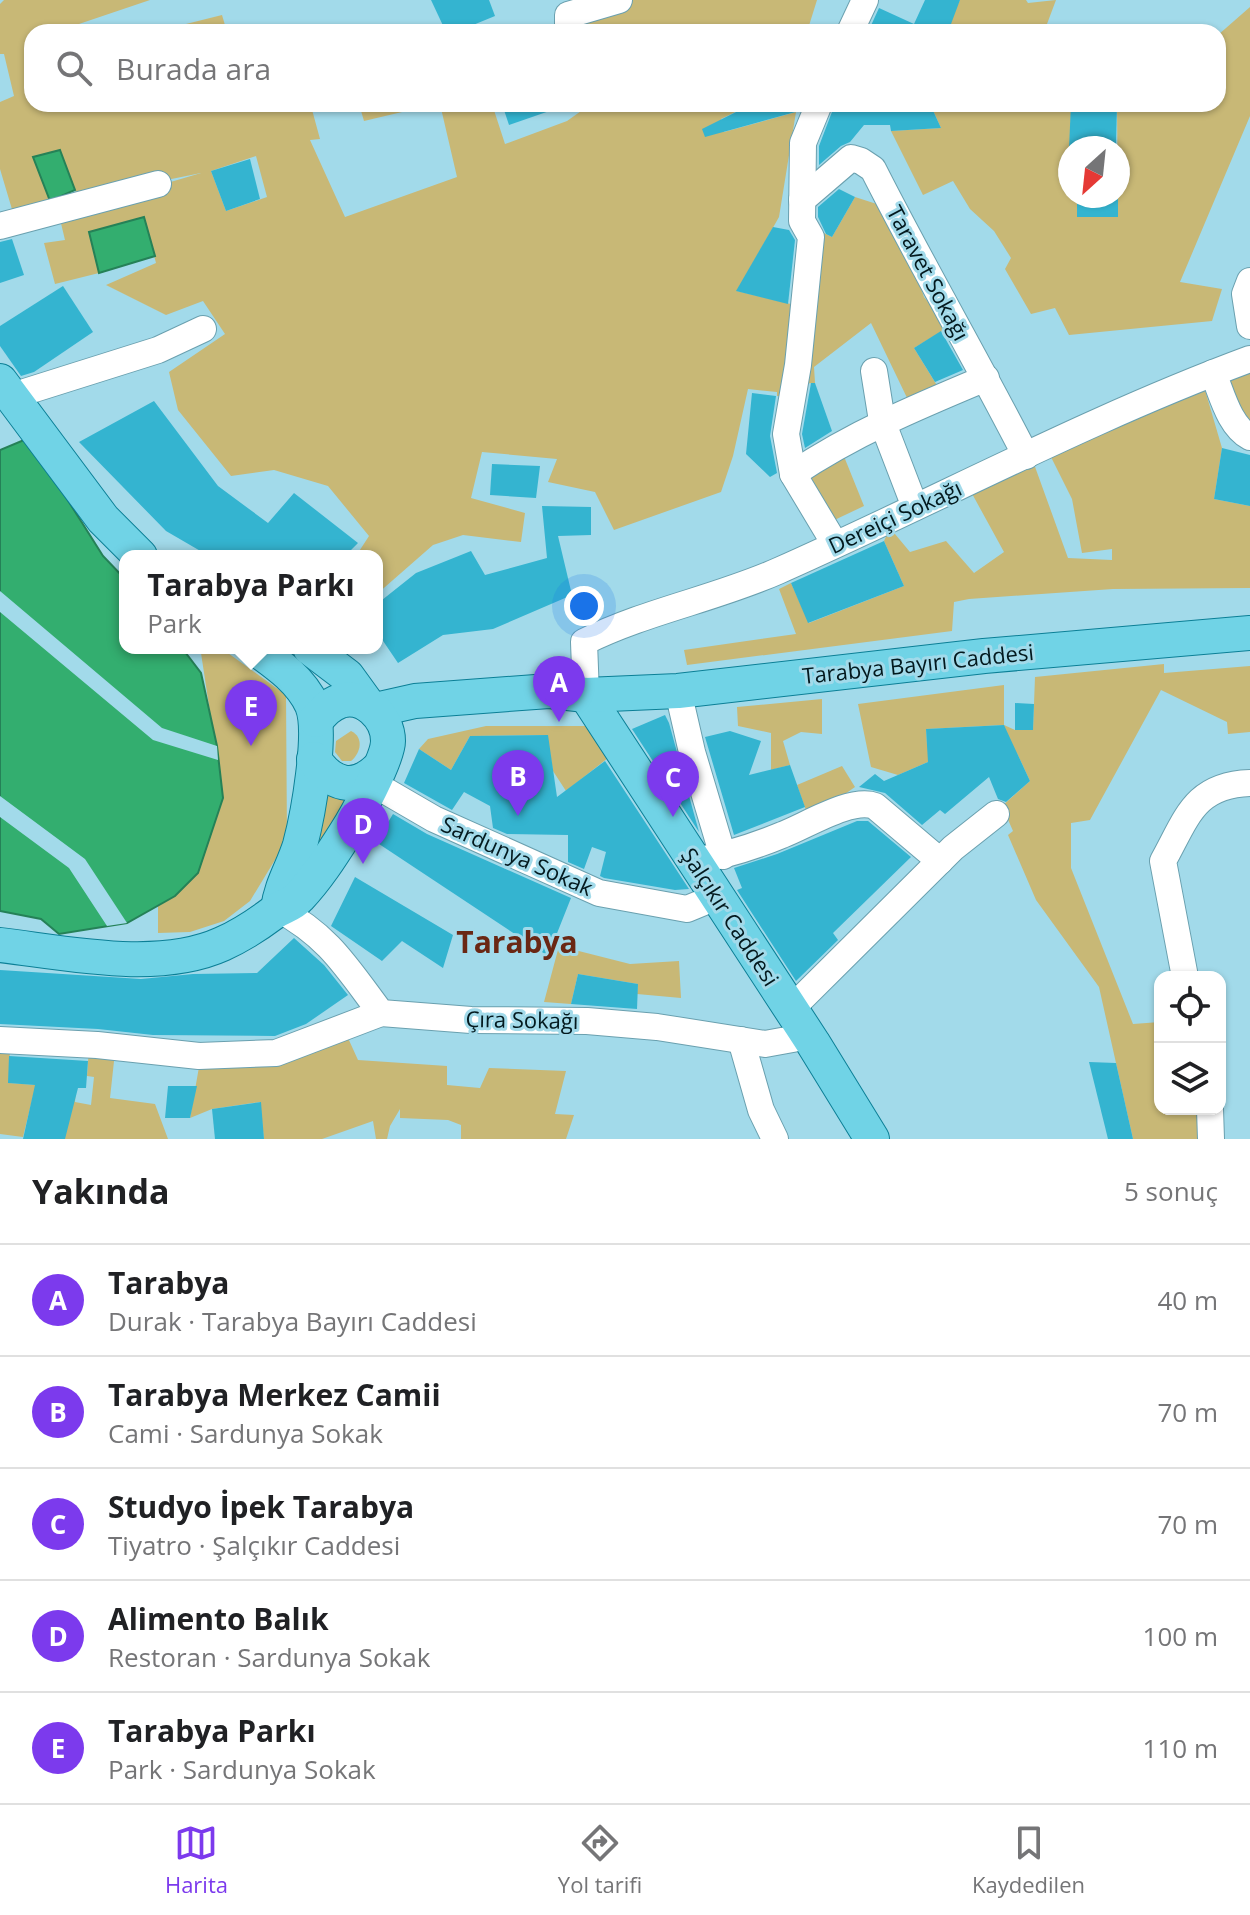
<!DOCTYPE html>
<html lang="tr">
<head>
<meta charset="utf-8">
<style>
  :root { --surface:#fff; --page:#f6f6f6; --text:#202124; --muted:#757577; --line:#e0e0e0; --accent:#7c3aed }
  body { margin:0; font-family:"Open Sans",sans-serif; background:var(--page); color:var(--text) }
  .controls { position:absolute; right:24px; bottom:24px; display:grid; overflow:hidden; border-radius:16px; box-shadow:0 2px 6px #0004 }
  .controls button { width:72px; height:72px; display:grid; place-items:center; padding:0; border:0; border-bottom:2px solid var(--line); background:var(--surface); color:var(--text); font:40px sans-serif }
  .compass { position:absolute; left:1058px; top:136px; width:72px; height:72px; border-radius:50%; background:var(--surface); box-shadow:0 2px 6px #0004; rotate:207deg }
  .you { position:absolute; left:584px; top:606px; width:28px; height:28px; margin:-20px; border:6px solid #fff; border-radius:50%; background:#1a73e8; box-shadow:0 0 0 12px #1a73e833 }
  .badge { display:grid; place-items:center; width:52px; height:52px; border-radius:50%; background:var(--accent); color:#fff; font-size:26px; font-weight:700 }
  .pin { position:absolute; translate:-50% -66px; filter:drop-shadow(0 2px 4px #0008) }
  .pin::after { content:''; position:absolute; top:42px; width:28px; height:24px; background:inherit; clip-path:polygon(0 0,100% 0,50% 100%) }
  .popup { position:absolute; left:119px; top:550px; width:264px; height:104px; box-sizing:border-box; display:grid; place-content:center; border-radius:16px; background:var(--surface); filter:drop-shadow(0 2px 6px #0005); font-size:26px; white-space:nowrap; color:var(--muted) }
  .popup b { font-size:30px; color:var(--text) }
  .popup::after { content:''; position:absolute; left:50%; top:100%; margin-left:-16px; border:16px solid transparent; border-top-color:var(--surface) }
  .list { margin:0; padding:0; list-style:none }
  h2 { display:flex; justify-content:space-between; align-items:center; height:104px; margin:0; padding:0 32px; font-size:34px }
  h2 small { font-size:26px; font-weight:400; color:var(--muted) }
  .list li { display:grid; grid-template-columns:52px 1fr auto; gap:24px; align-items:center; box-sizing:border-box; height:112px; padding:0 32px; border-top:2px solid var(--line) }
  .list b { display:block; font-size:30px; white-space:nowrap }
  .list p { margin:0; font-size:26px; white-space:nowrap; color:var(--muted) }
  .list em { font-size:26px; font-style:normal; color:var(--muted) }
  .icon { flex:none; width:44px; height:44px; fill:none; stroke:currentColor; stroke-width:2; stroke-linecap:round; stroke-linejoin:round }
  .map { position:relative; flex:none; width:1250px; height:1139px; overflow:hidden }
  .search { position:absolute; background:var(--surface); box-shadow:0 2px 6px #0004; left:24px; right:24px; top:24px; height:88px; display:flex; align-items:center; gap:20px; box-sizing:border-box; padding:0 28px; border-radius:24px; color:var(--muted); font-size:30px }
  .sheet { height:664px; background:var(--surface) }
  nav { display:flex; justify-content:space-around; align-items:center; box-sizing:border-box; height:112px; border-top:2px solid var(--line); background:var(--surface); font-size:22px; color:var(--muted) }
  nav a { display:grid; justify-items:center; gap:4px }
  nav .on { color:var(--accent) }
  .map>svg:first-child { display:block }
  .green { fill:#c8b876; fill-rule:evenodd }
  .water { fill:#33ae6f; stroke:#258157; stroke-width:2 }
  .pier { fill:#a2daea }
  .building { fill:#34b4d0 }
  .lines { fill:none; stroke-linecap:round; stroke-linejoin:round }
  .minor-casing { stroke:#6aa0af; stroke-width:28 }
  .major-casing { stroke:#0b7f96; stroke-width:36 }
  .minor { stroke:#fff; stroke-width:26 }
  .major { stroke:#70d3e6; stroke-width:34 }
  .labels { text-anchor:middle; stroke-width:6; stroke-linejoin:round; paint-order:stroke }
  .street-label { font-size:22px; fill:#03191e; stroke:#a2daea }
  .district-label { font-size:30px; font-weight:bold; fill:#6a2714; stroke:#a2daea }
</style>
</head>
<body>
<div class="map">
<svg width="1250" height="1139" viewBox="0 0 1250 1139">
  <rect width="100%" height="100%" fill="#a2daea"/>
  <g class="green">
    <path d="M4 0H150L76 25 82 32H32V104H316L311 106 320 139 310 140 345 217 457 177 440 104H492L505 144 567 121 591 104H752L721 119 724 132 796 112 779 217 737 291 799 306 814 228 832 237 855 197 886 207 913 264 924 297 949 327 914 348 941 392 910 404 871 323 814 367 815 383 794 384 786 397 777 396V392L748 389 733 456 721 492 614 530 595 492 548 482 557 459 482 452 471 498 525 513 521 542 463 535 433 545 377 594V556H356L369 536 328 486 274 470 231 476 178 410 169 372 225 334 203 301 166 315 106 285 156 263 144 217 90 232 99 273 55 284 44 243 65 240 59 215 201 173 78 198 60 151 48 154 50 201 14 216 0 169V102L14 96 4 54H0V4ZM256 156 267 197 226 211 211 171Z"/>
    <polygon points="587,0 817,0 807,32 569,32"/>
    <polygon points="960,0 1026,0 1028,3 1056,0 1044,32 944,32"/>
    <polygon points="1250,7 1250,116 1180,282 1222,289 1212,321 1069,335 1055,308 1031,314 1005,269 1011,258 994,231 970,209 953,181 923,195 891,131 941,128 930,104 1071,104 1070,196 1077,196 1078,217 1118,217 1117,105 1101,104 1218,104 1218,35"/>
    <polygon points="222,15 227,32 154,32"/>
    <polygon points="359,104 417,104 419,108 364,121"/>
    <polygon points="1250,372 1250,425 1214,388"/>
    <polygon points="1205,390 1222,448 1214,499 1250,506 1250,588 1113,589 969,599 954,602 952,631 687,665 684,650 796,634 779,589 791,583 809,623 904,586 884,541 890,528 910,552 946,541 974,573 1004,552 970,490 1034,464 1068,558 1112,560 1112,549 1082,553 1072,499 1049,453"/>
    <polygon points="841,449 864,506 826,524 800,468"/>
    <polygon points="206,648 221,648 286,695 287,840 250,901 224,921 190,932 158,933 158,906 198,873 223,798 201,653"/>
    <path d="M1164 664V673L1250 666V732L1228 734 1227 722 1161 690 1090 820 1071 823V868L1133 1024 1160 1022V1109H1199L1200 1139H1133L1099 987 1036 900 1008 835 1013 831 1002 806 1030 781 1017 753 960 748 898 775 871 767 858 704 1004 685V725L1015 730H1033L1035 677ZM1003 725H1004L927 745 926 729Z"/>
    <polygon points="822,699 822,734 801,732 783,741 790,765 771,770 771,733 738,726 737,707"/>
    <polygon points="486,726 600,726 608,758 566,791 553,771 547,735 470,736 451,770 419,749 428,739"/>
    <path d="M351 731C364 737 361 753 351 761H342L335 752 336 741Z"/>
    <polygon points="842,766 855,787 809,819 797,785"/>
    <polygon points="321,793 357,800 297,891"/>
    <polygon points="559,946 630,964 679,961 681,998 637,994 638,984 578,974 571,1004 544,1002"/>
    <polygon points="348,1038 358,1060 447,1066 447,1085 480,1088 489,1068 566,1071 555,1114 574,1115 566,1139 461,1139 461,1125 448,1120 400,1118 400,1109 390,1126 387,1139 376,1139 373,1121 322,1139 264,1139 260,1102 212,1109 190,1118 202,1050"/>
    <polygon points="0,1046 10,1046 9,1083 76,1088 75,1102 91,1105 94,1077 87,1076 89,1048 115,1052 110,1098 155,1104 168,1139 65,1139 33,1096 23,1137 0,1134"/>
  </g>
  <g class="water">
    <polygon points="60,150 75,190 50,201 33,157"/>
    <polygon points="144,217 155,256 99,273 89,232"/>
    <polygon points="24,440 62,491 103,556 125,579 125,648 182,648 201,673 217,746 223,798 198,873 175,896 127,923 59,934 41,919 0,911 0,450"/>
  </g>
  <g class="pier">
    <polygon points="0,591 162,728 217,746 218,760 153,740 0,612"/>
    <polygon points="0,796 85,859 127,923 107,926 69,868 0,817"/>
  </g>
  <g class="building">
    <polygon points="431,0 489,0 495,16 456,32 446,32"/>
    <polygon points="925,0 960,0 948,32 868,32 879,8 914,24"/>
    <polygon points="502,104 561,104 561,107 509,125"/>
    <polygon points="752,104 802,104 799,111 705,137 702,129"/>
    <polygon points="835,104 930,104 941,128 891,131 890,125 864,125 850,142 841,146 819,165 819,146"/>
    <polygon points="1071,104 1117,105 1116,148 1069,148"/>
    <polygon points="250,159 260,199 226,211 211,171"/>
    <polygon points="839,189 855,197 832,237 826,234 818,217 818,207"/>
    <rect x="1077" y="196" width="41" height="21"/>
    <polygon points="773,227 789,230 795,240 788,304 736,291"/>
    <polygon points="12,239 24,275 0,283 0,242"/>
    <polygon points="63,286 93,332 34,372 21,376 0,346 0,326"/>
    <polygon points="941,331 963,370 935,382 914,348"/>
    <polygon points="811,383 815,383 832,431 805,448 802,434"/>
    <polygon points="752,393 776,396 770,436 777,473 770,477 746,454"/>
    <polygon points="154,401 218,486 268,523 294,493 358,543 345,556 209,556 166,531 79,442"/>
    <polygon points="1222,448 1250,455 1250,506 1214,499"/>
    <polygon points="492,464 540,466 536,498 490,495"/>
    <polygon points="542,506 591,507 591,535 558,536 572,595 493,629 443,635 398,663 377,632 377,604 416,573 471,551 485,575 547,558"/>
    <polygon points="884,541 904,586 808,623 791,583"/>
    <polygon points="1015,703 1034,704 1033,730 1015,730"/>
    <polygon points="665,715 669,723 699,832 632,729"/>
    <polygon points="1004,725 1030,781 1006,802 998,799 989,777 945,814 940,810 922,825 885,793 859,787 875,774 884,781 928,762 926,729"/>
    <polygon points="730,731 761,741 749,775 790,765 805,807 734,835 705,737"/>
    <polygon points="548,735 557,797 605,761 689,889 675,890 604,878 600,876 606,852 592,847 584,869 568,862 568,835 507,834 493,828 490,806 464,792 452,810 404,783 419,749 451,770 470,736"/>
    <polygon points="393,814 427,834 571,898 548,956 376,842"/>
    <polygon points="857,821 868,821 911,857 833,933 838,940 796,981 737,890 742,888 734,868 777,854"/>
    <polygon points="355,877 453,935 443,968 402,941 382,961 331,926"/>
    <polygon points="294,938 324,965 348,995 306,1024 275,1036 153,1035 98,1029 0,1024 0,970 141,979 193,974 257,973"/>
    <polygon points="578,974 638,984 637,1009 571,1004"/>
    <polygon points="9,1056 88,1061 86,1088 78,1088 65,1139 23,1139 35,1085 8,1083"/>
    <polygon points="1089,1062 1116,1063 1133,1139 1108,1139"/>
    <polygon points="168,1086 197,1086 190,1118 165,1118"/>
    <polygon points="261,1102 264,1139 215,1139 212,1109"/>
  </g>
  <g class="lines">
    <defs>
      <g id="minor">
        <polyline points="568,32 568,15 619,0"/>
        <polyline points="850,32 865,0"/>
        <polyline points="819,104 803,143 802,221 811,237 798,365 786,434 793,474 835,544"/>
        <path d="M802 200 851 158 861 161 873 169C922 266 977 360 1026 456"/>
        <polyline points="0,226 158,184"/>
        <polyline points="1250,281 1245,294 1250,326"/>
        <polyline points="874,371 882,421 915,507"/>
        <path d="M1213 373C1222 394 1229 426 1250 437"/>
        <polyline points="12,396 158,350 203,329"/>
        <path d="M793 474C854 433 919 406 986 378"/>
        <polyline points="678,691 692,752 723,856"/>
        <path d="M586 695 584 642C646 611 715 599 778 571 936 501 1088 419 1250 359"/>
        <polyline points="372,783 434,819 599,893 687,909 716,897"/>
        <path d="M693 861C724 856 753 847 782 835 806 826 851 797 875 806L940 861"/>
        <path d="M278 909C329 936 347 968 381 1013L471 1020 587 1021 657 1027 765 1044 809 1036"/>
        <path d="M1185 977 1163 861C1187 818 1194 785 1250 783"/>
        <polyline points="791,1009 953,848 996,814"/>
        <polyline points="0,1040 97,1045 199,1056 276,1053 381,1013"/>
        <polyline points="741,1040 761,1110 775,1139"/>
        <polyline points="1210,1109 1211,1139"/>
      </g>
      <g id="major">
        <polyline points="0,381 103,519 140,556"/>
        <path d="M255 648C276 663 301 680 312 705 323 732 308 815 300 845 293 868 281 885 278 909"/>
        <polyline points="310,648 347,676 368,705"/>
        <polyline points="586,695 813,1043 872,1139"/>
        <polyline points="375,710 415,701 549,691 586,695 678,691 984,656 1250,633"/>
        <path d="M314 759C331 785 354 792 378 769"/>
        <path d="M0 945C67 953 158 973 222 944 240 936 257 925 273 913 282 906 291 906 299 897 317 878 331 856 345 834 356 817 388 759 388 741 388 717 364 693 340 701 329 705 323 712 316 720"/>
      </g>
    </defs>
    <use href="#minor" class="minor-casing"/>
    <use href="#major" class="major-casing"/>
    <use href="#minor" class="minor"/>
    <use href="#major" class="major"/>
  </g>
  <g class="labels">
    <g class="street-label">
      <text transform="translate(928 273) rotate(62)" y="8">Taravet Sokağı</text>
      <text transform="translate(895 517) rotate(-25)" y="8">Dereiçi Sokağı</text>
      <text transform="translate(918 664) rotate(-6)" y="8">Tarabya Bayırı Caddesi</text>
      <text transform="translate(517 856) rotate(24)" y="8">Sardunya Sokak</text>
      <text transform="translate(730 917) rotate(57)" y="8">Şalçıkır Caddesi</text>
      <text transform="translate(522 1020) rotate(1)" y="8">Çıra Sokağı</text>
    </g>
    <g class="district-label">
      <text x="517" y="953">Tarabya</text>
    </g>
  </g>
</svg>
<div class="controls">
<button><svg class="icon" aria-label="locate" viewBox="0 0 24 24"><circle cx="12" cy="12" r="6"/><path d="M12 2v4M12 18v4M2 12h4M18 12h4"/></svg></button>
<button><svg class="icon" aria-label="layers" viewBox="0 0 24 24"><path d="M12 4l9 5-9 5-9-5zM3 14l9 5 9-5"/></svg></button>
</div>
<svg class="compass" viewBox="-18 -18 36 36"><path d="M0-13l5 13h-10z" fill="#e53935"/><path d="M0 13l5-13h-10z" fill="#757577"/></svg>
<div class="you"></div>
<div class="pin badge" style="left:559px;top:722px">A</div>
<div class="pin badge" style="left:518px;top:816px">B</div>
<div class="pin badge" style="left:673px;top:817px">C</div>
<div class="pin badge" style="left:363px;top:864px">D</div>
<div class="pin badge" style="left:251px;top:746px">E</div>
<div class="popup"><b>Tarabya Parkı</b>Park</div>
<div class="search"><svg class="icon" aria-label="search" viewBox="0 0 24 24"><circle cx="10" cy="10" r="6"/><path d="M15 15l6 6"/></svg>Burada ara</div>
</div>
<section class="sheet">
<h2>Yakında<small>5 sonuç</small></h2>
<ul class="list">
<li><span class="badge">A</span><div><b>Tarabya</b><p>Durak · Tarabya Bayırı Caddesi</p></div><em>40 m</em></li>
<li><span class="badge">B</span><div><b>Tarabya Merkez Camii</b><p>Cami · Sardunya Sokak</p></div><em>70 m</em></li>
<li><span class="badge">C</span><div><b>Studyo İpek Tarabya</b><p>Tiyatro · Şalçıkır Caddesi</p></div><em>70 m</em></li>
<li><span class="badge">D</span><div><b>Alimento Balık</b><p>Restoran · Sardunya Sokak</p></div><em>100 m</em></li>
<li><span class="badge">E</span><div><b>Tarabya Parkı</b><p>Park · Sardunya Sokak</p></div><em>110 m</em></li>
</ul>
</section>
<nav>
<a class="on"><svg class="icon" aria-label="map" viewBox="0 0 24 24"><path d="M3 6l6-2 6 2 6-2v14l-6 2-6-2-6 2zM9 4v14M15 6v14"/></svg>Harita</a>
<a><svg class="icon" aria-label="directions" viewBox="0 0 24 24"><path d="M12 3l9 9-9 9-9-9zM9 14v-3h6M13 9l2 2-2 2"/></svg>Yol tarifi</a>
<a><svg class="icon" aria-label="saved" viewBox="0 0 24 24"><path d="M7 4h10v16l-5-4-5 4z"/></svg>Kaydedilen</a>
</nav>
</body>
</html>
